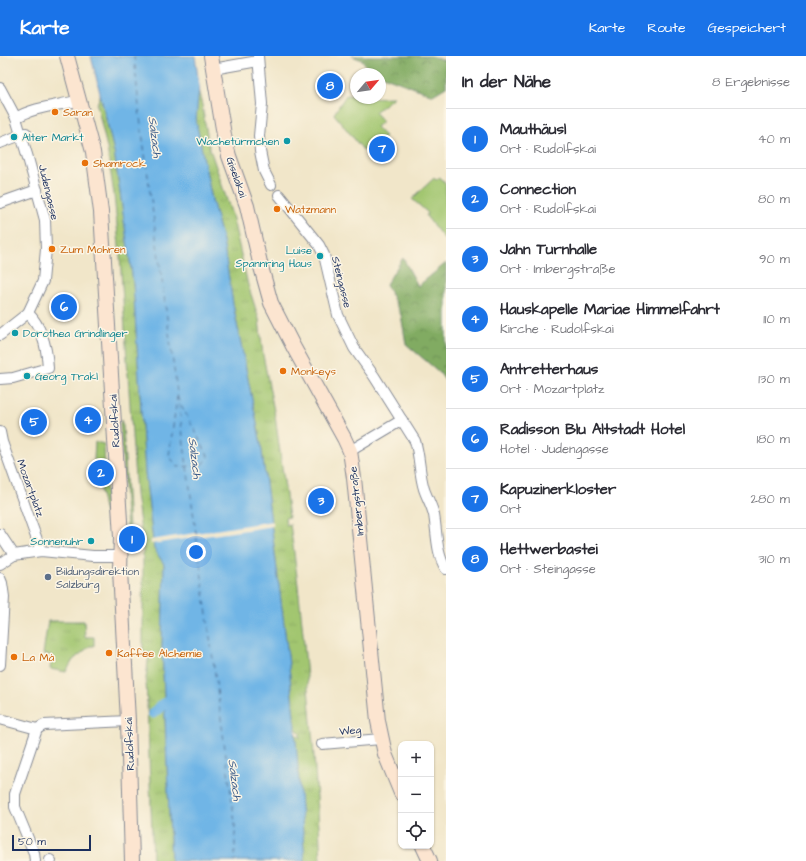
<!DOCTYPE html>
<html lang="de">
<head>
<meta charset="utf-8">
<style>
  :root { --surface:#fff; --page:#f2f2f3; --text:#2b2b33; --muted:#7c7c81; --line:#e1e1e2; --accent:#1a73e8 }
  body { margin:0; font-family:"Architects Daughter",sans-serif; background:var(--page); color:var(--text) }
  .controls { position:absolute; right:12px; bottom:12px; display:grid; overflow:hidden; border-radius:8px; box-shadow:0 1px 3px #0004 }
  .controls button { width:36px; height:36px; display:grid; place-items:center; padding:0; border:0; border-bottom:1px solid var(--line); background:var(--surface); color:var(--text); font:20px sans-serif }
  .compass { position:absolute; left:350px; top:12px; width:36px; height:36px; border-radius:50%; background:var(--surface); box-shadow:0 1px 3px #0004; rotate:61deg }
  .scale { position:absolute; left:12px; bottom:10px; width:79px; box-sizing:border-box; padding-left:4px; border:2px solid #1b2f5e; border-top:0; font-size:11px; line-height:14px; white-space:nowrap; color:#1b2f5e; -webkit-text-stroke:3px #fcf5e5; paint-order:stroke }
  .you { position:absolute; left:196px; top:496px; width:14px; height:14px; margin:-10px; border:3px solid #fff; border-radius:50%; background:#1a73e8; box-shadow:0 0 0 6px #1a73e833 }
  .badge { display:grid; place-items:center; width:26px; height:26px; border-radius:50%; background:var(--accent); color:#fff; font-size:13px; font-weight:700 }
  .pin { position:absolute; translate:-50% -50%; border:2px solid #fff; box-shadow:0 1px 4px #0006 }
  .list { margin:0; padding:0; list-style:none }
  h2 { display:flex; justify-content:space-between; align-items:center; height:52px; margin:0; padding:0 16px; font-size:17px }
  h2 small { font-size:13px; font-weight:400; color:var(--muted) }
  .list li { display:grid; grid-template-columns:26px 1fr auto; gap:12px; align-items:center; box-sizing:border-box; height:60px; padding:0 16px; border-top:1px solid var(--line) }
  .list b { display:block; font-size:15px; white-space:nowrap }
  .list p { margin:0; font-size:13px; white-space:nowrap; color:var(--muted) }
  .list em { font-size:13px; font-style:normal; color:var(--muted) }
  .icon { flex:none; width:22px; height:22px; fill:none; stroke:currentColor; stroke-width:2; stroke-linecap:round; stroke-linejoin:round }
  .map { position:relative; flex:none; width:446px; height:805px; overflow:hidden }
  header { display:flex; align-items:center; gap:24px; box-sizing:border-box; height:56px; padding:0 20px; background:var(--accent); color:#fff }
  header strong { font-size:19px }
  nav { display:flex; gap:22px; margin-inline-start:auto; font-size:14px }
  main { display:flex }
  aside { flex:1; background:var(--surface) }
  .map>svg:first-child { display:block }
  .grass { fill:url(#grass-tufts); stroke:#5e7a67 }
  .forest { fill:url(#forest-crowns); stroke:#4e6d60 }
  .garden { fill:#a2c670; stroke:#5e7a67 }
  .water { fill:#6fb5e6; stroke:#4572a2 }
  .pier { fill:#f1e6c9 }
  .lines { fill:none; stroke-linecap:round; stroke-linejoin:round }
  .canal { stroke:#6fb5e6; stroke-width:11 }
  .ferry { stroke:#345787; stroke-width:1; stroke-dasharray:5 4; stroke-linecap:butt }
  .street-casing { stroke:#868a94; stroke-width:12 }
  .secondary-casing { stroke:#868a94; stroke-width:16 }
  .street { stroke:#fff; stroke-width:10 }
  .secondary { stroke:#fce5d0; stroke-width:14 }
  .food-dot { fill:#e8710a; stroke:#fcf5e5; stroke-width:1.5 }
  .culture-dot { fill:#0f9aa8; stroke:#fcf5e5; stroke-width:1.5 }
  .service-dot { fill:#5c6f8a; stroke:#fcf5e5; stroke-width:1.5 }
  .labels { text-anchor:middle; stroke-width:3; stroke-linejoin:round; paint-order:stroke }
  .food-label { font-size:11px; fill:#c56008; stroke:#fcf5e5; text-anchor:start }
  .culture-label { font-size:11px; fill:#0d838f; stroke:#fcf5e5; text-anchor:start }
  .street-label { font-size:11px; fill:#1b2f5e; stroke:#fcf5e5 }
  .service-label { font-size:11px; fill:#4e5e75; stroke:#fcf5e5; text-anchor:start }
  .water-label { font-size:12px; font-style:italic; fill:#345787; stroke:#fcf5e5 }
</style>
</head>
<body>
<header>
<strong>Karte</strong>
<nav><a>Karte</a><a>Route</a><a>Gespeichert</a></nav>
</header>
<main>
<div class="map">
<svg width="446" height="805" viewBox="0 0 446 805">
  <defs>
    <pattern id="grass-tufts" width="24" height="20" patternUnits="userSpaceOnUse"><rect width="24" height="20" fill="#a2c670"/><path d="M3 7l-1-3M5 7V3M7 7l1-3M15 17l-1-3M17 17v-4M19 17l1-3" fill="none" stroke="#8baa63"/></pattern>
    <pattern id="forest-crowns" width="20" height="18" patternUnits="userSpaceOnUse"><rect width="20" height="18" fill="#81ab62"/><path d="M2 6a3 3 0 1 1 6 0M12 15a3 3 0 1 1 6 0" fill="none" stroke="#698c54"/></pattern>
  </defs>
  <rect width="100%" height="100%" fill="#fcf5e5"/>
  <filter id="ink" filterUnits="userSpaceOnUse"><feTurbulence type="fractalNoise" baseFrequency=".025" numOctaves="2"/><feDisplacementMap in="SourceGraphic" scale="8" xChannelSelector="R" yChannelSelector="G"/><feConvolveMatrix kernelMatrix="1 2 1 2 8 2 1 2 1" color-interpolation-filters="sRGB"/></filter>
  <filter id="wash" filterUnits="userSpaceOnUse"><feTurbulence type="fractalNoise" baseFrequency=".012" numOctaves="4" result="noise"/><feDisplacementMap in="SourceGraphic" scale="16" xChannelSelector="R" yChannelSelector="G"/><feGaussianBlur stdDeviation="0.9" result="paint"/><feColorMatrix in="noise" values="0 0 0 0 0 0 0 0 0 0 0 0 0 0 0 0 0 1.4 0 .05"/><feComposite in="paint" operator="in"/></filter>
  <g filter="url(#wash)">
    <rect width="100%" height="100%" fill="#f1e6c9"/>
    <g class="grass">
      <path d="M198 33 202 49 209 90 232 159 248 229 259 263 263 299 275 360 289 461 285 462 286 469 290 468C301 541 306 614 313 687 316 726 319 765 321 805H305L295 677 300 682V677L295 671 288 600 261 388 233 248 223 185 212 144 196 65Z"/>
      <polygon points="100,38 114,95 133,226 145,416 154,493 164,508 162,591 171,805 153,805 146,623 149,597 143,596 143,490 136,438 120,200 114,139 107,92 97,49"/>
      <polygon points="121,364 123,370 129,471 127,474 120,368"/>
      <polygon points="95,386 104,388 107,468 94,403"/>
      <polygon points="48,565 84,565 85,581 94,581 94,590 90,590 73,604 66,616 50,613 52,600 43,598"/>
    </g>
    <g class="forest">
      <polygon points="352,0 431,0 446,5 446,31 433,39 380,19 380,18 371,16 362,4"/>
      <polygon points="403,202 418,230 446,207 446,326 439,316 406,288 401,259 386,228"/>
    </g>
    <g class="garden">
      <polygon points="346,39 356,40 356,42 394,41 375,56 383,65 376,71 385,80 364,95 334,58"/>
      <polygon points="440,121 446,129 446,185 426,160 428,157 412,143 434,122 436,124"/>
    </g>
    <polygon class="water" points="91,0 195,0 199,29 196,65 212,144 223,185 233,248 261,388 288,600 295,671 305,805 171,805 162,591 164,508 154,493 145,416 133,226 114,95"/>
    <polygon class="pier" points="273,465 273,470 151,488 151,484"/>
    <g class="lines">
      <polyline class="canal" points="153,657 165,647"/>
      <g class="ferry">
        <polyline points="134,0 140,61 235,767 235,805"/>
        <polygon points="177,341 208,400 202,409 178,411 169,400"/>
      </g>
    </g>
  </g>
  <g filter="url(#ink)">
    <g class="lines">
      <defs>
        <g id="street">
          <polyline points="258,0 262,48 259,80 260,95 264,115 271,129"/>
          <polyline points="213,13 258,5"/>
          <polyline points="0,32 16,62 28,102 45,164 46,193 43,225 28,257 0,279"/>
          <path d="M16 62C32 52 53 50 72 46"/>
          <polyline points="0,87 26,77"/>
          <path d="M279 139 319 189 324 199 338 259 354 292 374 320 415 385C420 400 419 417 424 433 427 442 432 450 434 459 437 476 436 498 446 513"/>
          <polyline points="0,147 37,134"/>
          <path d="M0 323 13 322 48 312C47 292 42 271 28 257"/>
          <polyline points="0,376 2,386 41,495"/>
          <polyline points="350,395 402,364"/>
          <polyline points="0,478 14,499"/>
          <polyline points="0,508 14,499 41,495 93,500 121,500"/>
          <polyline points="0,522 2,527 4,541 0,609"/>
          <polyline points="0,663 37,673"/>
          <polyline points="37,673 44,669 128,665"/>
          <polyline points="322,688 381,683"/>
          <polyline points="50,804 51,805"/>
          <polyline points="35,805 34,797 15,751 15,738 37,673"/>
        </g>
        <g id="secondary">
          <polyline points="67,0 93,96 101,156 121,481 120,514 128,665 132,805"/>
          <polyline points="211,0 225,85 229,100 247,150 261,211 271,247 294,292 344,382 350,395 354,422 378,665 385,698 401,737"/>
          <polyline points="423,790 430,805"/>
        </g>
      </defs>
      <use href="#street" class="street-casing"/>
      <use href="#secondary" class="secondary-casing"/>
      <use href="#street" class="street"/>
      <use href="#secondary" class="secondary"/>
    </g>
  </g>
  <g class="food-dot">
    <circle cx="55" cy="56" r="4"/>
    <circle cx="85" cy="107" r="4"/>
    <circle cx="277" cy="153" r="4"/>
    <circle cx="52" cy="193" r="4"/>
    <circle cx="283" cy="315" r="4"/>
    <circle cx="109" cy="597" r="4"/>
    <circle cx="14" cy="601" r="4"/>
  </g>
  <g class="culture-dot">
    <circle cx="14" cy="81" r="4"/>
    <circle cx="287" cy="85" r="4"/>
    <circle cx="320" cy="200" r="4"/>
    <circle cx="15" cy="277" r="4"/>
    <circle cx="27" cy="320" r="4"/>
    <circle cx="91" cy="485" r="4"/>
  </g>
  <circle class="service-dot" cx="48" cy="521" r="4"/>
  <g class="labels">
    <g class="food-label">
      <text x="63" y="60">Saran</text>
      <text x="93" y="111">Shamrock</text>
      <text x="285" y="157">Watzmann</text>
      <text x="60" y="197">Zum Mohren</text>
      <text x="291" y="319">Monkeys</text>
      <text x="117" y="601">Kaffee Alchemie</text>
      <text x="22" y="605">La Mà</text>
    </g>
    <g class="culture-label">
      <text x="22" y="85">Alter Markt</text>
      <text x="279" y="89" text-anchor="end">Wachetürmchen</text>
      <text x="312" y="198" text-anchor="end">Luise<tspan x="312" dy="13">Spannring Haus</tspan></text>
      <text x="23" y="281">Dorothea Grindlinger</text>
      <text x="35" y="324">Georg Trakl</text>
      <text x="83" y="489" text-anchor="end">Sonnenuhr</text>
    </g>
    <g class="street-label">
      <text transform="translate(237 121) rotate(71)" y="4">Giselakai</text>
      <text transform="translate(49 136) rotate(77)" y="4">Judengasse</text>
      <text transform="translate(342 226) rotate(76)" y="4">Steingasse</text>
      <text transform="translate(114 365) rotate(-93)" y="4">Rudolfskai</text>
      <text transform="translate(31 432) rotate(70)" y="4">Mozartplatz</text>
      <text transform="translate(356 445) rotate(-96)" y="4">Imbergstraße</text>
      <text transform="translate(350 674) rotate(-5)" y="4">Weg</text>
      <text transform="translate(129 688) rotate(-92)" y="4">Rudolfskai</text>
    </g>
    <g class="service-label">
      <text x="56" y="519">Bildungsdirektion<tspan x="56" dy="13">Salzburg</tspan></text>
    </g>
    <g class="water-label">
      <text transform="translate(155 81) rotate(83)" y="4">Salzach</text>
      <text transform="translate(195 402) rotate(83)" y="4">Salzach</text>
      <text transform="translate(235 724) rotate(83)" y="4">Salzach</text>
    </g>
  </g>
</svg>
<div class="controls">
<button>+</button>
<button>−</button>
<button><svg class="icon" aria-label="locate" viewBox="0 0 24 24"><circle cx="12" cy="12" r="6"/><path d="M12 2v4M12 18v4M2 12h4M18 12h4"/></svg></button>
</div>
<svg class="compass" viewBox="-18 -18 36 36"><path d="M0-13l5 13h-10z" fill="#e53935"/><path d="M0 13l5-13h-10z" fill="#7c7c81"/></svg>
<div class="scale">50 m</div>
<div class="you"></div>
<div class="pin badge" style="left:132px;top:483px">1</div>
<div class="pin badge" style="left:101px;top:417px">2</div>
<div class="pin badge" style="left:321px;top:445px">3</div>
<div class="pin badge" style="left:88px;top:364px">4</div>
<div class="pin badge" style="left:34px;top:366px">5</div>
<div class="pin badge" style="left:64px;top:251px">6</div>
<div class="pin badge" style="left:382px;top:93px">7</div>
<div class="pin badge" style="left:330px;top:30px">8</div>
</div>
<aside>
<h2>In der Nähe<small>8 Ergebnisse</small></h2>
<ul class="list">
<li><span class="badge">1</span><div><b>Mauthäusl</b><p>Ort · Rudolfskai</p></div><em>40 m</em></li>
<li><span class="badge">2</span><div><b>Connection</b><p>Ort · Rudolfskai</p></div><em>80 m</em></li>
<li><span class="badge">3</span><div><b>Jahn Turnhalle</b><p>Ort · Imbergstraße</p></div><em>90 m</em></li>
<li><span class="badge">4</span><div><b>Hauskapelle Mariae Himmelfahrt</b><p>Kirche · Rudolfskai</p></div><em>110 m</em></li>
<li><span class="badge">5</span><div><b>Antretterhaus</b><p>Ort · Mozartplatz</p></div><em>130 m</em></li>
<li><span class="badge">6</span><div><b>Radisson Blu Altstadt Hotel</b><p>Hotel · Judengasse</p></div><em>180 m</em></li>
<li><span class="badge">7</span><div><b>Kapuzinerkloster</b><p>Ort</p></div><em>280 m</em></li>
<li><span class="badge">8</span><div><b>Hettwerbastei</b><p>Ort · Steingasse</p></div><em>310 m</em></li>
</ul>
</aside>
</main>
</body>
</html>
